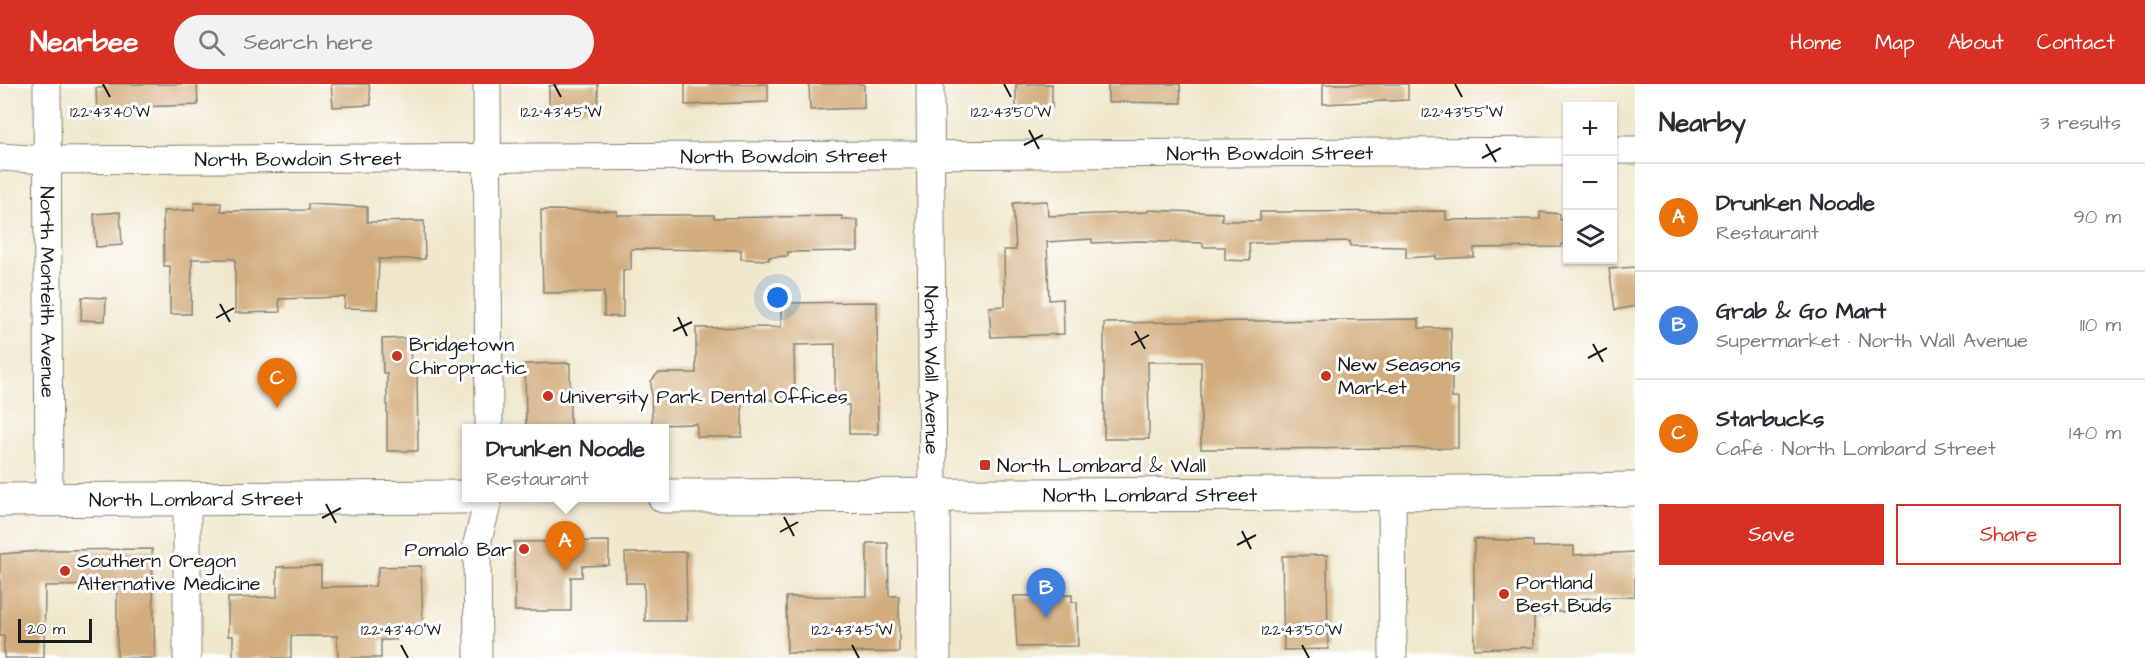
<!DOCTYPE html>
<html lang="en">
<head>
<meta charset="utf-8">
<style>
  :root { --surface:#fff; --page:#f2f2f3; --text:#2b2b33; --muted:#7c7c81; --line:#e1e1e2; --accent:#d93025 }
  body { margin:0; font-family:"Architects Daughter",sans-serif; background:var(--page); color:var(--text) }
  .controls { position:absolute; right:18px; top:18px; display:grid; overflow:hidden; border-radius:0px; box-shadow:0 2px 4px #0004 }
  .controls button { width:54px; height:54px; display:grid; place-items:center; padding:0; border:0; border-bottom:2px solid var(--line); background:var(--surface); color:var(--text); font:30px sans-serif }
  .scale { position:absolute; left:18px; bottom:15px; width:74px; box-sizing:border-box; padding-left:6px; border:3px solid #1c1c1c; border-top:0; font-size:16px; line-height:21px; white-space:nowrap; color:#1c1c1c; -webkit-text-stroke:4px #fff; paint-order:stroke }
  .you { position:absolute; left:778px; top:214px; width:21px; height:21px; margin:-15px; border:4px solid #fff; border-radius:50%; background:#1a73e8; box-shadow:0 0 0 9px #1a73e833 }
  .badge { display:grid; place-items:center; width:39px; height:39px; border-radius:50%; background:var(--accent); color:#fff; font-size:20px; font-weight:700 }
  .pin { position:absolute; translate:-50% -50px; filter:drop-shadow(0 2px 3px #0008) }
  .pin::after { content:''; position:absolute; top:32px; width:21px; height:18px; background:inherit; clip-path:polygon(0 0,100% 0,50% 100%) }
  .popup { position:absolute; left:462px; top:340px; width:207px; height:78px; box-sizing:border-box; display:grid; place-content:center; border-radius:0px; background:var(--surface); filter:drop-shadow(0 2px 4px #0005); font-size:20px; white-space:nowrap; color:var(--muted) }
  .popup b { font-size:22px; color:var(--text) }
  .popup::after { content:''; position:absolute; left:50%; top:100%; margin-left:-12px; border:12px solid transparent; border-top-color:var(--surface) }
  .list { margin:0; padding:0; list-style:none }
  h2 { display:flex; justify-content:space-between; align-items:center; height:78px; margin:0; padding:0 24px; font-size:26px }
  h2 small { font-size:20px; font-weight:400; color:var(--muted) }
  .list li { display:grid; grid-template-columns:39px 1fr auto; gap:18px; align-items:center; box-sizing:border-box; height:108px; padding:0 24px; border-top:2px solid var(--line) }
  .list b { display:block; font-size:22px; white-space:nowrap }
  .list p { margin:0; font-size:20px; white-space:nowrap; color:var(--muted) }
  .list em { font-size:20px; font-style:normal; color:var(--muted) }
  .actions { display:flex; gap:12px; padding:18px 24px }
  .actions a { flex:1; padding:14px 0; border:2px solid var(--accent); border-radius:0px; text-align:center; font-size:21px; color:var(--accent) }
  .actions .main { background:var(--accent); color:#fff }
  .icon { flex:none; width:33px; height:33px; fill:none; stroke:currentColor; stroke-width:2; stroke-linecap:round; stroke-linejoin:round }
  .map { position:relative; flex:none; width:1635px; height:574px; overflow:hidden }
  header { display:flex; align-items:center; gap:36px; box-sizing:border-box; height:84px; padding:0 30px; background:var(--accent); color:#fff }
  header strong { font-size:28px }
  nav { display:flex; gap:33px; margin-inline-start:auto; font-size:21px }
  .search { width:420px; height:54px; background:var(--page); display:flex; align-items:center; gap:15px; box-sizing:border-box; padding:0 21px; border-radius:33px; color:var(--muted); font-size:22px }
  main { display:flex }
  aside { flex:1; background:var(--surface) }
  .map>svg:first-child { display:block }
  .building { fill:#d1ac7c }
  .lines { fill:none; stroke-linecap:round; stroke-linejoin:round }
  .street-casing { stroke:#868274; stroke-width:29 }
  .secondary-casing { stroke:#868274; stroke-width:35 }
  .primary-casing { stroke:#868274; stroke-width:35 }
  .street { stroke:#fff; stroke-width:27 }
  .secondary { stroke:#fff; stroke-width:33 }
  .primary { stroke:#fff; stroke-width:33 }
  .ticks { fill:none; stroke:#1c1c1c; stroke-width:2 }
  .poi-dot { fill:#c8321e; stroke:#fff; stroke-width:2 }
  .labels { text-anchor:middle; stroke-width:6; stroke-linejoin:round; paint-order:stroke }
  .street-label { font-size:20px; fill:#1c1c1c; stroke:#fff }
  .poi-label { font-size:20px; fill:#1c1c1c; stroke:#fff; text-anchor:start }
  .ticks-label { font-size:15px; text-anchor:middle; fill:#1c1c1c; stroke:#fff; stroke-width:6; stroke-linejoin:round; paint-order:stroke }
</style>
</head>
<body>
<header>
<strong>Nearbee</strong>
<div class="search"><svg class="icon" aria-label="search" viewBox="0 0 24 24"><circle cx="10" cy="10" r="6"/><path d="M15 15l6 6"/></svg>Search here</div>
<nav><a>Home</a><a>Map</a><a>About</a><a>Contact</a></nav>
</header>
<main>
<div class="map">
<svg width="1635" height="574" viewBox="0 0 1635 574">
  <rect width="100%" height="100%" fill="#fff"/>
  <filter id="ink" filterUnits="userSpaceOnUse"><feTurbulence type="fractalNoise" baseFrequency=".0167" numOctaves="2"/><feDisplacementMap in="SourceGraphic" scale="12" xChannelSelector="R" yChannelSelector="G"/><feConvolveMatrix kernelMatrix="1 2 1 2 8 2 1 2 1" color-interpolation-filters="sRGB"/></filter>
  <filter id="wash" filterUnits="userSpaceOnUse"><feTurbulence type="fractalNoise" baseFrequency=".008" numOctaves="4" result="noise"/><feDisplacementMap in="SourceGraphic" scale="24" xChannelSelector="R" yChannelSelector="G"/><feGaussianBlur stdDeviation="1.35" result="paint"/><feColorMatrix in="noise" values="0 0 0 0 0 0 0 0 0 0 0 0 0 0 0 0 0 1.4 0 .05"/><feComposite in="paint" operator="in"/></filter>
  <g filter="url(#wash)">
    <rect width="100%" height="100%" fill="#f0e7cc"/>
    <g id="blocks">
      <g class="building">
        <polygon points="103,0 197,0 198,21 135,23 135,28 97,30 96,4 103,4"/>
        <polygon points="331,0 369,0 371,21 333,23"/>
        <polygon points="561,0 598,0 598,26 549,25 549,2"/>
        <polygon points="685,0 768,0 768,18 685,21"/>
        <polygon points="809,0 864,0 864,24 810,26"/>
        <rect x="1016" y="0" width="36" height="24"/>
        <polygon points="1108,0 1180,0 1181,19 1108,18"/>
        <polygon points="1323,0 1408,0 1408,16 1323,20"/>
        <polygon points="1047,117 1048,132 1148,128 1148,126 1222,129 1222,137 1260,137 1260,128 1273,128 1446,127 1446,136 1540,135 1540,128 1560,130 1560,136 1568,135 1568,160 1561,160 1561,163 1474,164 1474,173 1436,175 1436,172 1406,174 1406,163 1350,162 1350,157 1249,159 1250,177 1225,176 1225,163 1203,163 1203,159 1139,157 1092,159 1092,155 1047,158 1049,216 1063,215 1064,250 991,253 989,223 1005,222 1004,166 1016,166 1013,119"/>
        <polygon points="194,119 221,119 221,127 308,126 308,120 367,123 367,138 424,137 425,175 379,175 377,225 344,224 345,213 279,215 280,228 235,229 235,175 192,175 191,230 170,230 170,182 164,182 163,127 194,126"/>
        <polygon points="541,126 617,127 617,131 714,131 714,134 842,132 842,136 858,136 858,167 788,168 788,172 769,173 769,176 741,175 741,166 631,165 631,186 623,186 623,233 604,232 604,208 543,209"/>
        <polygon points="120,128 122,161 96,163 94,130"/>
        <polygon points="1635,183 1635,222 1615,226 1609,185"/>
        <polygon points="82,213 106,214 105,237 81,236"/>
        <polygon points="877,218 878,350 849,350 849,321 835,321 835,260 794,261 795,315 742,317 742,353 697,353 697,340 652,341 651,297 658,289 696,289 696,244 781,243 781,219"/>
        <polygon points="1419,235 1419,244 1451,244 1452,314 1458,314 1458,364 1201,365 1201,278 1148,278 1149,355 1104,355 1104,239"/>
        <polygon points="410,254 411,289 417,289 418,367 387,367 387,289 383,289 382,255"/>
        <polygon points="570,279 570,345 526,345 525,280"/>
        <polygon points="1474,455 1533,457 1533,463 1574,462 1574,471 1635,468 1635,512 1574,515 1574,528 1534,528 1534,563 1474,565"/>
        <polygon points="609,457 609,481 582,482 582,493 571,493 571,527 515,527 514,458"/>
        <polygon points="867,459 888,459 889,512 899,512 899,568 787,569 786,513 867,512"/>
        <polygon points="152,465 155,574 117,574 117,501 45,502 44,574 4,574 4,552 0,552 0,470 55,466"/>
        <polygon points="686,468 687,537 645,537 644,499 626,499 625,469"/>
        <polygon points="1327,471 1328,565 1284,566 1282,472"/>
        <polygon points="321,482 321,503 375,502 379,483 421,482 423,544 396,545 396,556 381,556 381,574 338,574 337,552 291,552 291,574 233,574 233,552 228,552 228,514 277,513 277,483"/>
        <polygon points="1072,511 1072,518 1077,518 1078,562 1017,563 1014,512"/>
      </g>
    </g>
  </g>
  <g filter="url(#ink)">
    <use href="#blocks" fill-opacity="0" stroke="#868274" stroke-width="1.5"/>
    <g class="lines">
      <defs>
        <g id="street">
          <path id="s1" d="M47 0 49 416"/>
          <polyline points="487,0 489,344"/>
          <path id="s2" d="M930 0 933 410"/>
          <polyline points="1612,66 1635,66"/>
          <path id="s3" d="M0 73 47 76 1568 67"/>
          <polyline points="1392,409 1393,574"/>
          <polyline points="187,416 187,574"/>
          <polyline points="478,574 477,459 489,414"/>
        </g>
        <polyline id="secondary" points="933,410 934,574"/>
        <g id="primary">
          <path id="s4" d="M664 412 1338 410 1635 405"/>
          <path id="s5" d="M0 416 466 413"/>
        </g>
      </defs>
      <use href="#street" class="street-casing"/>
      <use href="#secondary" class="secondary-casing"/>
      <use href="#primary" class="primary-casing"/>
      <use href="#street" class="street"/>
      <use href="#secondary" class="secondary"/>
      <use href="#primary" class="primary"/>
    </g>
  </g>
  <path class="ticks" d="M103 0 110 13M554 0 561 13M1004 0 1011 13M1455 0 1462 13M1029 46 1039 65M1486 60 1496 78M1024 61 1043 51M1482 74 1501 64M220 220 230 238M678 233 687 252M216 234 234 224M673 247 692 238M1135 247 1145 265M1593 260 1603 278M1131 261 1149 251M1588 274 1607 264M326 420 336 439M784 433 794 452M322 434 341 424M1242 447 1251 465M780 448 798 438M1237 461 1256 451M401 561 408 574M852 561 859 574M1302 561 1309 574"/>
  <g class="poi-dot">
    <circle cx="397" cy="272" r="6"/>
    <circle cx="1326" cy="292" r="6"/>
    <circle cx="548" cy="312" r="6"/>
    <rect x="979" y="375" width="12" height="12" rx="3"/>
    <circle cx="524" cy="465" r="6"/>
    <circle cx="65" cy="487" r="6"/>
    <circle cx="1504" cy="510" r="6"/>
  </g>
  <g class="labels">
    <g class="street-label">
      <text dy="7" stroke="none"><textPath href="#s3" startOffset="1270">North Bowdoin Street</textPath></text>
      <text dy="7" stroke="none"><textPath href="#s3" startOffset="784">North Bowdoin Street</textPath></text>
      <text dy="7" stroke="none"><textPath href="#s3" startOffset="298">North Bowdoin Street</textPath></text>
      <text dy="7" stroke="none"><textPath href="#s1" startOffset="208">North Monteith Avenue</textPath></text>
      <text dy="7" stroke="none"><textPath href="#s2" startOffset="286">North Wall Avenue</textPath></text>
      <text dy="7" stroke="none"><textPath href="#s4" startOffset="486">North Lombard Street</textPath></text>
      <text dy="7" stroke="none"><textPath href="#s5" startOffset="196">North Lombard Street</textPath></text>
    </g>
    <g class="poi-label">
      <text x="409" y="267">Bridgetown<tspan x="409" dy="23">Chiropractic</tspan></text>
      <text x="1338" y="287">New Seasons<tspan x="1338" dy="23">Market</tspan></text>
      <text x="560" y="319">University Park Dental Offices</text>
      <text x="997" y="388">North Lombard &amp; Wall</text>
      <text x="512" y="472" text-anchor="end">Pomalo Bar</text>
      <text x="77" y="483">Southern Oregon<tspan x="77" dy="23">Alternative Medicine</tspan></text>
      <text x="1516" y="505">Portland<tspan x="1516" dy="23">Best Buds</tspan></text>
    </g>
  </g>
  <g class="ticks-label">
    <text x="561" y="33">122°43'45"W</text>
    <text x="110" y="33">122°43'40"W</text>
    <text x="1011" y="33">122°43'50"W</text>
    <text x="1462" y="33">122°43'55"W</text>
    <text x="401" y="551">122°43'40"W</text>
    <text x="852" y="551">122°43'45"W</text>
    <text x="1302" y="551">122°43'50"W</text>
  </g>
</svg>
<div class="controls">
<button>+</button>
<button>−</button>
<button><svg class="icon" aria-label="layers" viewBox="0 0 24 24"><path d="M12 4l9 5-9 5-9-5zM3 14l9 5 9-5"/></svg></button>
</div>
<div class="scale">20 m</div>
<div class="you"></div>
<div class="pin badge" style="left:565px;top:487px;background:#e8710a">A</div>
<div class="popup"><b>Drunken Noodle</b>Restaurant</div>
<div class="pin badge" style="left:1046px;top:534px;background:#3f7fe0">B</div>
<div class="pin badge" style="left:277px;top:324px;background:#e8710a">C</div>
</div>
<aside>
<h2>Nearby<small>3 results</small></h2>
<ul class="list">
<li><span class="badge" style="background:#e8710a">A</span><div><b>Drunken Noodle</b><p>Restaurant</p></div><em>90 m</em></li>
<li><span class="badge" style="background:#3f7fe0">B</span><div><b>Grab &amp; Go Mart</b><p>Supermarket · North Wall Avenue</p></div><em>110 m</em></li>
<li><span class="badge" style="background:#e8710a">C</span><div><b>Starbucks</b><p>Café · North Lombard Street</p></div><em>140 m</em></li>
</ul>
<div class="actions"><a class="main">Save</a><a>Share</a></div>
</aside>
</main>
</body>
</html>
